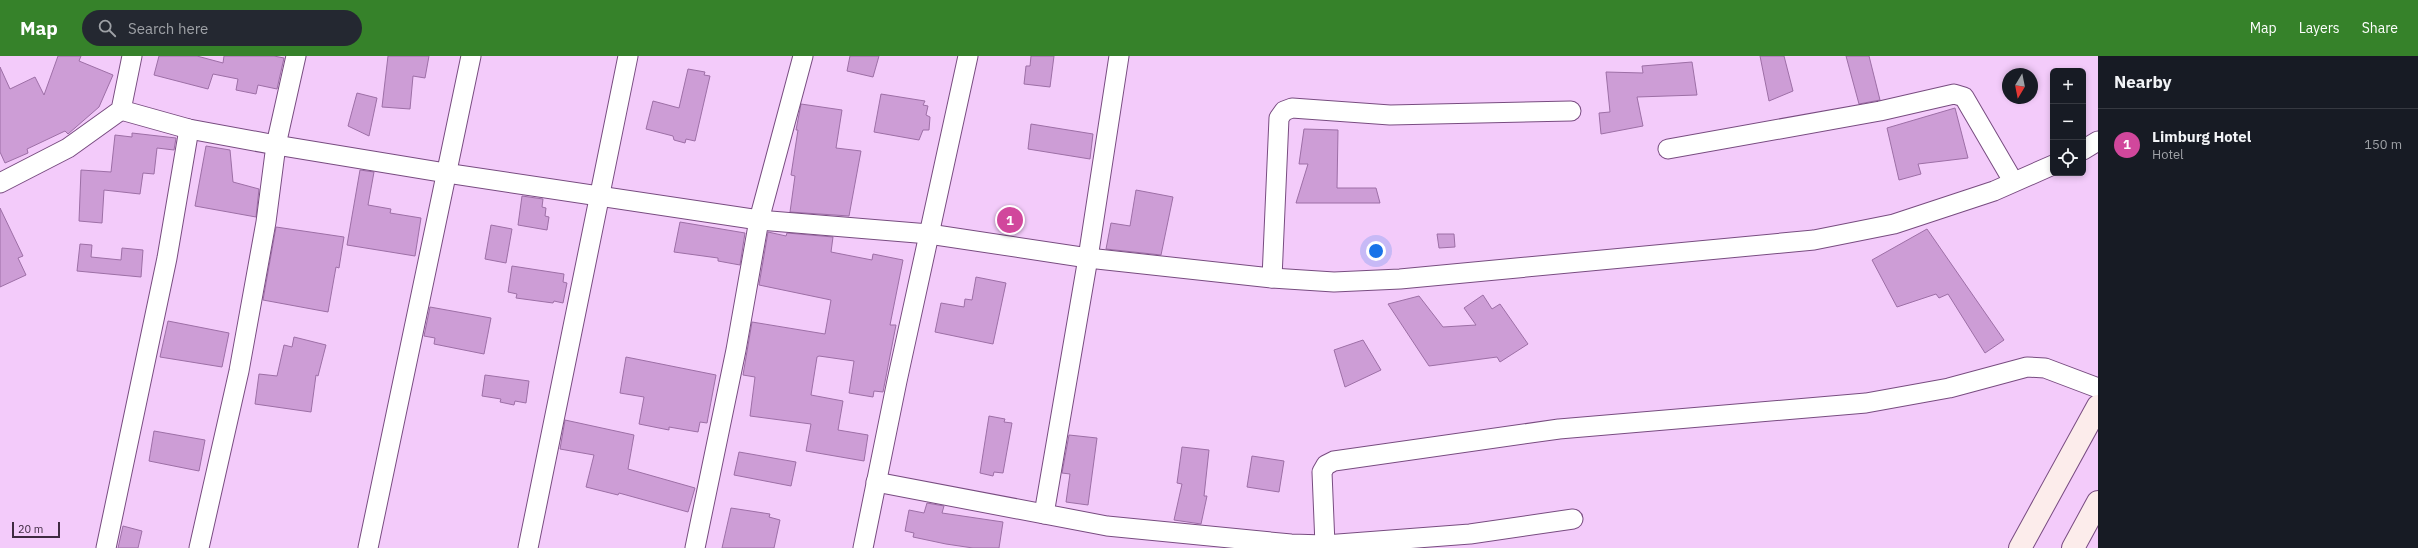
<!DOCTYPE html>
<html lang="en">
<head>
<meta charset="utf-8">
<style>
  :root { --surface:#171b24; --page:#242831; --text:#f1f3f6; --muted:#9ea1a6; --line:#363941; --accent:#36822a }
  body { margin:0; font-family:"IBM Plex Sans",sans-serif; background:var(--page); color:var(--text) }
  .controls { position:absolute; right:12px; top:12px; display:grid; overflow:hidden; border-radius:6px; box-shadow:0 2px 6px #0003 }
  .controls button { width:36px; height:36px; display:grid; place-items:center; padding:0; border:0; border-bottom:1px solid var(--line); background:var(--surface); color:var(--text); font:20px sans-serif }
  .compass { position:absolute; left:2002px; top:12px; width:36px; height:36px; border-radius:50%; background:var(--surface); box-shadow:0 2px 6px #0003; rotate:190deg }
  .scale { position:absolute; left:12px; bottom:10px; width:48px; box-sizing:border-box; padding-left:4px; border:2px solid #3e2a41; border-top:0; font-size:11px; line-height:14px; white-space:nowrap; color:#3e2a41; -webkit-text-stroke:3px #f3cbfa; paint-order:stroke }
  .you { position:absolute; left:1376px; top:195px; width:14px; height:14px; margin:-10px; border:3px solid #fff; border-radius:50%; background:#1a73e8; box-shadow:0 0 0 6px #1a73e833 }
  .badge { display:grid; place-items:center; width:26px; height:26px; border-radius:50%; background:var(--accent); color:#fff; font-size:13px; font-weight:700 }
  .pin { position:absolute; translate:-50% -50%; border:2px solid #fff; box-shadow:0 1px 4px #0006 }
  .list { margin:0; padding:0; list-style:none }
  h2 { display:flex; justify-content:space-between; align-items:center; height:52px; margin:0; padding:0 16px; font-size:17px }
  h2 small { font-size:13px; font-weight:400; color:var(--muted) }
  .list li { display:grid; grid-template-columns:26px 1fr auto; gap:12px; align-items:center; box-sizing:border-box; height:72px; padding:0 16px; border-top:1px solid var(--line) }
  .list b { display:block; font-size:15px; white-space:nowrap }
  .list p { margin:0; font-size:13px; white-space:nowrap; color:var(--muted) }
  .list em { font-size:13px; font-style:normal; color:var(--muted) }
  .icon { flex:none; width:22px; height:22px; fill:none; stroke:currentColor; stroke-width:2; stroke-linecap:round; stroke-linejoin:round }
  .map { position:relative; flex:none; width:2098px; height:492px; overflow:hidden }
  header { display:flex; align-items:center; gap:24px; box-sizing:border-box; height:56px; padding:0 20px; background:var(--accent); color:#fff }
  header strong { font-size:19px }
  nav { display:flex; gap:22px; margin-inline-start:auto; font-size:14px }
  .search { width:280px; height:36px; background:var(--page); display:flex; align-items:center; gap:10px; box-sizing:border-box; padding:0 14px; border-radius:22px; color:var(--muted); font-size:15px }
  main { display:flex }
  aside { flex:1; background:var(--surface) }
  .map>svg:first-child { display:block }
  .building { fill:#cd9dd6; stroke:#9d6fa6 }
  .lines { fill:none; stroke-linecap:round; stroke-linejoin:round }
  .minor-casing { stroke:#784c80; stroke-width:21 }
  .secondary-casing { stroke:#784c80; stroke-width:24 }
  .minor { stroke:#fff; stroke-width:19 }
  .secondary { stroke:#fceceb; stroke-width:22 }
</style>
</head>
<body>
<header>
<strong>Map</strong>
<div class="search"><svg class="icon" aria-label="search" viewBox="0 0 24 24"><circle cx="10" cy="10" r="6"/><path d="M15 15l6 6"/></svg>Search here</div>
<nav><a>Map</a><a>Layers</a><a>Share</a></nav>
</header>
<main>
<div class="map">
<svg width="2098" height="492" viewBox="0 0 2098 492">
  <rect width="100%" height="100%" fill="#f3cbfa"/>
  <g class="building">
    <polygon points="58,0 81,0 79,5 113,19 99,51 68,78 65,75 27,93 28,97 5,107 0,96 0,11 10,33 35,21 44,39"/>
    <polygon points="159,0 197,0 223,7 224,0 274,0 284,2 277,33 258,29 256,38 236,34 238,23 213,18 208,33 154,19"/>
    <polygon points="388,0 429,0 425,22 413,20 410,53 382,51"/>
    <polygon points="850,0 879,0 873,21 847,15"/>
    <polygon points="1031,0 1054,0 1050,31 1024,28 1026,10 1030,10"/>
    <polygon points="1760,0 1784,0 1793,35 1769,45"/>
    <polygon points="1846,0 1869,0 1880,44 1859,48"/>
    <polygon points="1692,6 1697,39 1637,41 1643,70 1601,78 1599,57 1610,56 1606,16 1643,17 1642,10"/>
    <polygon points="688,13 705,16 704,19 710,20 695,85 686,83 685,87 674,84 673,80 646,73 653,45 679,52"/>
    <polygon points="357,37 377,42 369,80 348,70"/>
    <polygon points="881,38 925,45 923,49 928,50 926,59 930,61 929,74 923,74 919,84 874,76"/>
    <polygon points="801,48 842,54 836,92 861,95 849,160 790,156 795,120 791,119 798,74 796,74"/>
    <polygon points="1955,52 1968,102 1918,108 1921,118 1899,124 1887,72"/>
    <polygon points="1031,68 1093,78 1090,103 1028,93"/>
    <polygon points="1304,73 1338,74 1337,132 1376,132 1380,147 1296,147 1308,108 1299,108"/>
    <polygon points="132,77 176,82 174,94 157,92 154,118 143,117 140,138 104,134 102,167 79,165 81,114 111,116 115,79 132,81"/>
    <polygon points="206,90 230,94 233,126 259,133 256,161 195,150"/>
    <polygon points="360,114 374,116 368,149 391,153 390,157 421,162 415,200 347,189"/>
    <polygon points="1136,134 1173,141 1161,199 1106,193 1111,167 1130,170"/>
    <polygon points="522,140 543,143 542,151 546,152 545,160 549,161 547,174 518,169"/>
    <polygon points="0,152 23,200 18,202 26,219 0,231"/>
    <polygon points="680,166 745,177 740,209 718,205 718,202 674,196"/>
    <polygon points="491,169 512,173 506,207 485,203"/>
    <polygon points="276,171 344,181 339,212 336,211 328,256 263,244"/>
    <polygon points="1927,173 2004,284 1985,297 1948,238 1939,242 1936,238 1897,251 1872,204"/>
    <polygon points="768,176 786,180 787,177 833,181 831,196 872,204 873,198 903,204 890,269 896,269 883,336 874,335 873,341 849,337 854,305 819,300 817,301 811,339 843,345 838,374 868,379 864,405 806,395 811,368 750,360 755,321 743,319 752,266 825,278 831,244 759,229"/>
    <polygon points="1437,178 1454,178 1455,191 1439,192"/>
    <polygon points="80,188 92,189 91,201 121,204 122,192 143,194 141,221 77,215"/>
    <polygon points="512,210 564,218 563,226 567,227 563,247 554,245 553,247 516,242 517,238 508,236"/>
    <polygon points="976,221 1006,227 993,288 935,276 941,247 964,251 965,243 972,244"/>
    <polygon points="1483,239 1492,253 1500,248 1528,288 1500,306 1497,301 1429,310 1388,248 1419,240 1443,271 1476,269 1464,252"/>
    <polygon points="430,251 491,262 484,298 434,288 435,282 424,280"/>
    <polygon points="168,265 229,277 222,311 160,301"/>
    <polygon points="294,281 326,289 318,320 316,319 311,356 255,348 259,318 277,320 284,289 292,291"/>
    <polygon points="1363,284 1381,314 1345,331 1334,294"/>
    <polygon points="626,301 716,319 707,367 700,366 698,376 669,371 669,374 639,368 644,341 620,337"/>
    <polygon points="485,319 529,325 526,347 515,345 514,349 500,346 501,343 482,340"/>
    <polygon points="989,360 1005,363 1004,366 1012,367 1003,417 994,416 993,420 980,417"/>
    <polygon points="565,364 634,379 628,413 695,432 688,456 619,437 618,439 586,431 594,399 560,393"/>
    <polygon points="154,375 205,384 199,415 149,405"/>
    <polygon points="1069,379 1097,382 1088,449 1066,446 1070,418 1062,417"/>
    <polygon points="1182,391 1209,394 1204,440 1207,440 1201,468 1174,464 1182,428 1177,427"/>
    <polygon points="739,396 796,406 791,430 734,419"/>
    <polygon points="1252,400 1284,405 1279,436 1247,431"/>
    <polygon points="927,447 944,450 942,457 1003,466 999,492 973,492 946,488 913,481 914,477 905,475 909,454 924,457"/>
    <polygon points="731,452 770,458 769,461 780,464 774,492 722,492"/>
    <polygon points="123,470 142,475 138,492 118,492"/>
  </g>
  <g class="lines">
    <defs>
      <g id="minor">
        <polyline points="121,54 189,73 276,89 446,117 759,164 929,178 1088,202 1272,222 1334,226 1400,223 1814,184 1894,168 1994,135 2053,109"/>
        <polyline points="1668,93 1880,55 1954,38 1964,41 2013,125"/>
        <polyline points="2083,94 2098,85"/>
        <polyline points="0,127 68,92 121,54 132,0"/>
        <polyline points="1272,222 1279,62 1284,55 1292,52 1390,59 1571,55"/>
        <polyline points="876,426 1107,470 1291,488 1325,489 1470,478 1573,463"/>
        <polyline points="1044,458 1088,202 1119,0"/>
        <polyline points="1325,489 1322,416 1326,409 1334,405 1559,373 1866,347 1949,332 2027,311 2045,312 2098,332"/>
        <polyline points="106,492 167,202 189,73"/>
        <polyline points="199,492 239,315 266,166 276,89 296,0"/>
        <polyline points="368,492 471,0"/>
        <polyline points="528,492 628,0"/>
        <polyline points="695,492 736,294 759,164 803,0"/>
        <polyline points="863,492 897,325 968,0"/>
      </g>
      <g id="secondary">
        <polyline points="2020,492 2098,350"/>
        <polyline points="2073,492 2098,446"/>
      </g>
    </defs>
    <use href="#minor" class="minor-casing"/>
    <use href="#secondary" class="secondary-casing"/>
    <use href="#minor" class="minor"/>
    <use href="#secondary" class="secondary"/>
  </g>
</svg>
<div class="controls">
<button>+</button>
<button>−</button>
<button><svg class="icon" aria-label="locate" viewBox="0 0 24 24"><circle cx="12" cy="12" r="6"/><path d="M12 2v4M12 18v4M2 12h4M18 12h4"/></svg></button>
</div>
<svg class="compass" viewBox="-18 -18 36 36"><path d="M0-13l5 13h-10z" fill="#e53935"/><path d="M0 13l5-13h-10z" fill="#9ea1a6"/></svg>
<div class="scale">20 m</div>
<div class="you"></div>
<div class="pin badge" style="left:1010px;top:164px;background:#d1479c">1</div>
</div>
<aside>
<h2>Nearby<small></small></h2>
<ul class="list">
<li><span class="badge" style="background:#d1479c">1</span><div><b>Limburg Hotel</b><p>Hotel</p></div><em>150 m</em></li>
</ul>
</aside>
</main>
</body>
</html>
